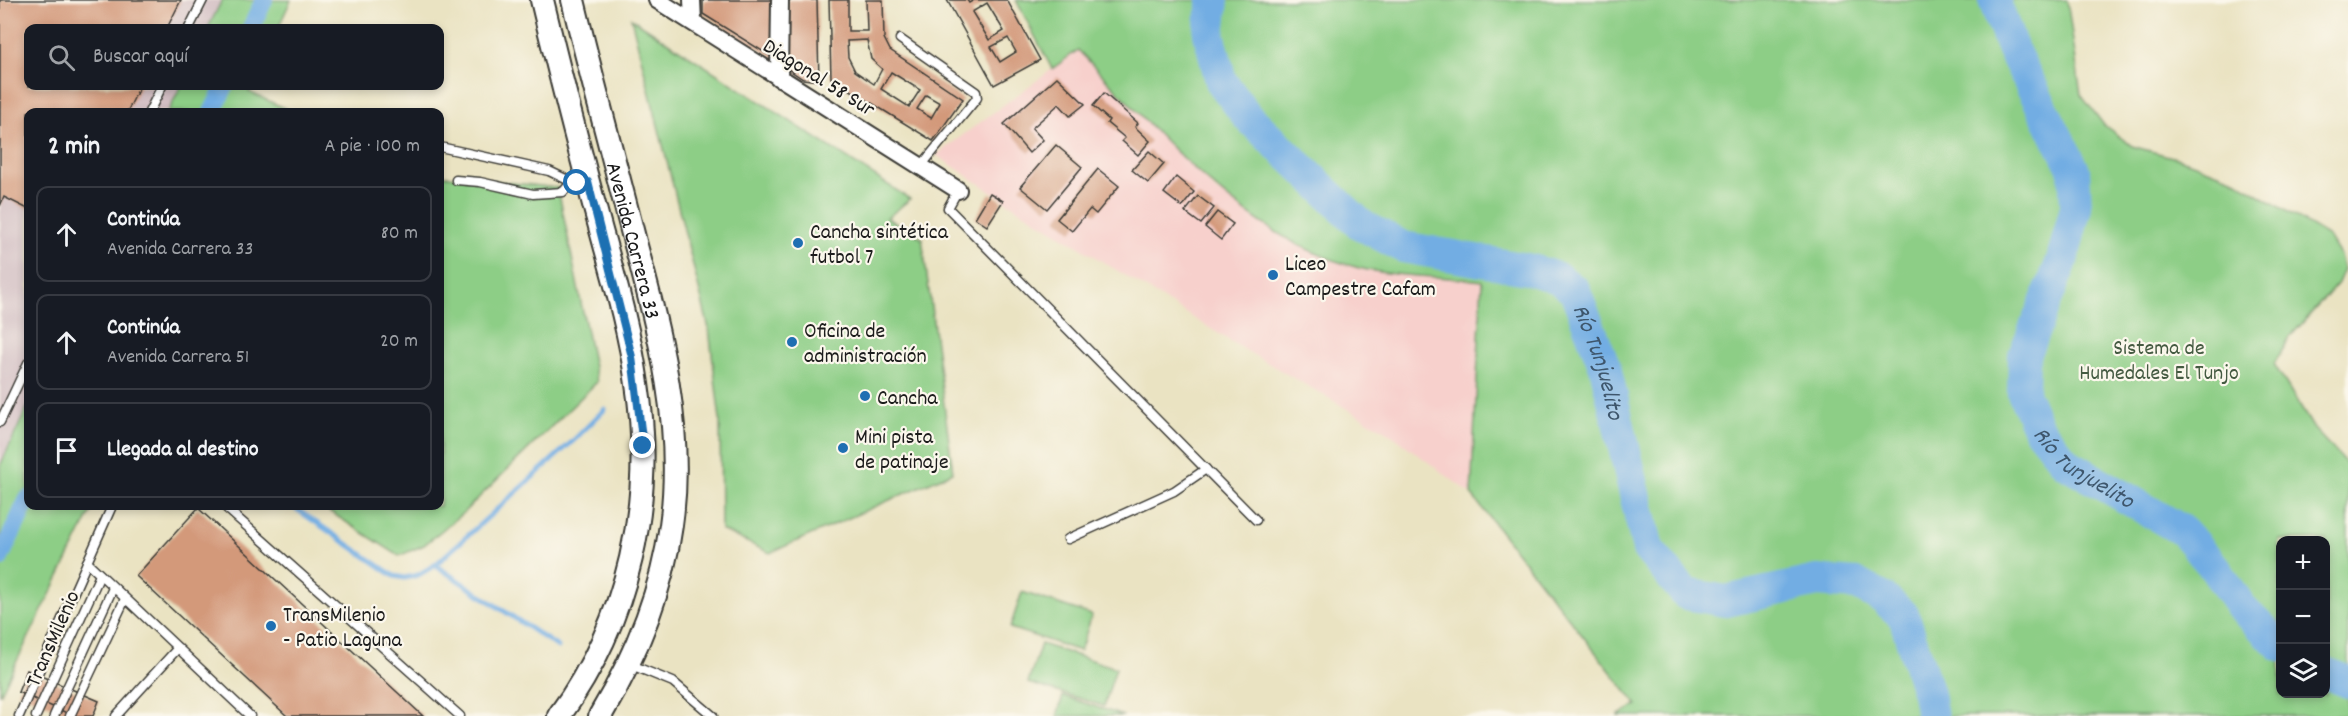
<!DOCTYPE html>
<html lang="es">
<head>
<meta charset="utf-8">
<style>
  :root { --surface:#171b24; --page:#20242c; --text:#f1f3f6; --muted:#9ea1a6; --line:#363941 }
  body { margin:0; font-family:Dekko,sans-serif; background:var(--page); color:var(--text) }
  .controls { position:absolute; right:18px; bottom:18px; display:grid; overflow:hidden; border-radius:12px; box-shadow:0 3px 9px #0003 }
  .controls button { width:54px; height:54px; display:grid; place-items:center; padding:0; border:0; border-bottom:2px solid var(--line); background:var(--surface); color:var(--text); font:30px sans-serif }
  .stop { position:absolute; width:18px; height:18px; margin:-14px; border:4px solid #1f6fb2; border-radius:50%; background:#fff }
  .stop.end { background:#1f6fb2; border-color:#fff; box-shadow:0 2px 6px #0008 }
  .list { margin:0; padding:0; list-style:none }
  h2 { display:flex; justify-content:space-between; align-items:center; height:78px; margin:0; padding:0 24px; font-size:26px }
  h2 small { font-size:20px; font-weight:400; color:var(--muted) }
  .list li { display:grid; grid-template-columns:39px 1fr auto; gap:18px; align-items:center; box-sizing:border-box; height:96px; margin:0 12px 12px; padding:0 12px; border:2px solid var(--line); border-radius:12px }
  .list b { display:block; font-size:22px; white-space:nowrap }
  .list p { margin:0; font-size:20px; white-space:nowrap; color:var(--muted) }
  .list em { font-size:20px; font-style:normal; color:var(--muted) }
  .icon { flex:none; width:33px; height:33px; fill:none; stroke:currentColor; stroke-width:2; stroke-linecap:round; stroke-linejoin:round }
  .map { position:relative; flex:none; width:2348px; height:716px; overflow:hidden }
  .search { position:absolute; background:var(--surface); box-shadow:0 3px 9px #0003; left:24px; top:24px; width:420px; height:66px; display:flex; align-items:center; gap:15px; box-sizing:border-box; padding:0 21px; border-radius:12px; color:var(--muted); font-size:22px }
  .panel { position:absolute; background:var(--surface); box-shadow:0 3px 9px #0003; left:24px; top:108px; width:420px; height:402px; border-radius:12px }
  .map>svg:first-child { display:block }
  .built { fill:#f7d0cc }
  .industrial { fill:#d2bec3 }
  .green { fill:#8dce86; stroke:#547551; stroke-width:1.5; fill-rule:evenodd }
  .lines { fill:none; stroke-linecap:round; stroke-linejoin:round }
  .stream { stroke:#72ade3; stroke-width:5 }
  .canal { stroke:#72ade3; stroke-width:18 }
  .river { stroke:#72ade3; stroke-width:32 }
  .building { fill:#d3997a; fill-rule:evenodd }
  .service-casing { stroke:#3b3a35; stroke-width:11 }
  .minor-casing { stroke:#3b3a35; stroke-width:20 }
  .secondary-casing { stroke:#3b3a35; stroke-width:26 }
  .service { stroke:#fff; stroke-width:8 }
  .minor { stroke:#fff; stroke-width:16 }
  .secondary { stroke:#fff; stroke-width:22 }
  .route { stroke:#1f6fb2; stroke-width:8 }
  .poi-dot { fill:#1f6fb2; stroke:#fbf7ec; stroke-width:2 }
  .labels { text-anchor:middle; stroke-width:4.5; stroke-linejoin:round; paint-order:stroke }
  .street-label { font-size:22px; fill:#1c1c1c; stroke:#fbf7ec }
  .poi-label { font-size:22px; fill:#1c1c1c; stroke:#fbf7ec; text-anchor:start }
  .park-label { font-size:22px; fill:#445a41; stroke:#fbf7ec }
  .water-label { font-size:24px; font-style:italic; fill:#3e566c; stroke:#fbf7ec }
</style>
</head>
<body>
<div class="map">
<svg width="2348" height="716" viewBox="0 0 2348 716">
  <rect width="100%" height="100%" fill="#fbf7ec"/>
  <filter id="ink" filterUnits="userSpaceOnUse"><feTurbulence type="fractalNoise" baseFrequency=".0167" numOctaves="2"/><feDisplacementMap in="SourceGraphic" scale="12" xChannelSelector="R" yChannelSelector="G"/><feConvolveMatrix kernelMatrix="1 2 1 2 8 2 1 2 1" color-interpolation-filters="sRGB"/></filter>
  <filter id="wash" filterUnits="userSpaceOnUse"><feTurbulence type="fractalNoise" baseFrequency=".008" numOctaves="4" result="noise"/><feDisplacementMap in="SourceGraphic" scale="24" xChannelSelector="R" yChannelSelector="G"/><feGaussianBlur stdDeviation="1.35" result="paint"/><feColorMatrix in="noise" values="0 0 0 0 0 0 0 0 0 0 0 0 0 0 0 0 0 1.4 0 .05"/><feComposite in="paint" operator="in"/></filter>
  <g filter="url(#wash)">
    <rect width="100%" height="100%" fill="#eae3c2"/>
    <polygon class="built" points="1078,50 1215,190 1360,269 1482,281 1471,494 1389,433 1240,347 1010,204 936,155"/>
    <polygon class="industrial" points="0,0 229,0 216,28 28,28 28,86 191,86 179,112 28,112 28,442 0,497"/>
    <g class="green">
      <polygon points="222,0 291,0 278,28 208,28"/>
      <path d="M1016 0H2067L2081 95 2104 125 2132 146 2187 161 2232 178 2329 237 2340 255 2344 269 2338 283 2290 337 2274 364 2314 429 2348 465V716H1617L1637 705 1471 494 1482 281C1445 276 1394 277 1359 268 1243 239 1158 131 1078 50L1052 69ZM2280 540H2326V694H2280Z"/>
      <polygon points="631,18 910,199 887,218 922,238 953,472 770,553 721,530 720,420 709,329"/>
      <polygon points="181,86 252,86 249,92 293,112 168,112"/>
      <polygon points="440,175 558,188 597,382 464,512 424,545 399,556 321,506 440,506"/>
      <polygon points="28,406 28,506 94,506 0,695 0,466"/>
      <polygon points="1022,592 1092,615 1080,651 1010,628"/>
      <polygon points="1041,644 1116,668 1104,706 1028,683"/>
      <polygon points="1063,696 1124,716 1057,716"/>
    </g>
    <g class="lines">
      <g class="stream">
        <polyline points="292,506 394,576 405,578 418,575 435,565 574,440 605,409"/>
        <polyline points="435,565 558,647"/>
      </g>
      <g class="canal">
        <polyline points="251,28 264,0"/>
        <polyline points="212,112 225,86"/>
        <polyline points="0,558 28,499"/>
      </g>
      <g class="river">
        <path id="s1" d="M1213 0 1209 34 1221 81 1247 116 1360 224 1403 247 1532 270 1558 278 1575 291 1605 367 1648 549 1686 594 1726 601 1817 581 1857 584 1883 598 1904 616 1928 694 1932 716"/>
        <path id="s2" d="M1994 0 2013 50 2074 170 2076 207 2062 261 2024 355 2023 393 2038 428 2066 463 2183 531 2215 568 2241 607 2280 645"/>
        <polyline points="2326,673 2348,682"/>
      </g>
    </g>
    <g id="blocks">
      <g class="building">
        <polygon points="0,0 181,0 167,28 28,28 28,86 140,86 127,112 28,112 28,209 4,197 0,206"/>
        <polygon points="703,0 777,0 777,60 703,14"/>
        <polygon points="787,0 817,0 819,81 803,79 788,69"/>
        <path d="M829 0H848V31H867L866 0H883L884 38 890 50 963 99 933 141 831 78ZM867 40 871 59 882 69 874 84 855 71 848 57 847 41ZM891 72 920 90 909 107 881 89ZM926 95 940 103 931 118 917 109Z"/>
        <path d="M947 0H967L969 3 974 0H1007L1040 60 994 85ZM987 3 1004 31 989 40 972 12ZM1008 38 1016 52 1000 62 991 47Z"/>
        <polygon points="1057,77 1085,104 1070,116 1059,104 1032,128 1043,140 1029,153 1004,124"/>
        <polygon points="1104,93 1138,123 1135,127 1150,141 1138,155 1122,141 1125,138 1107,123 1109,120 1093,106"/>
        <polygon points="1056,145 1082,167 1047,209 1020,187"/>
        <polygon points="1149,151 1164,164 1148,183 1132,170"/>
        <polygon points="1098,169 1119,186 1096,214 1090,209 1072,231 1057,219"/>
        <polygon points="1176,177 1194,192 1182,207 1164,193"/>
        <polygon points="990,193 1003,201 987,226 975,218"/>
        <polygon points="1198,196 1214,208 1201,224 1185,212"/>
        <polygon points="1217,212 1233,224 1221,240 1205,227"/>
        <polygon points="198,508 423,716 287,716 136,576"/>
        <polygon points="27,670 99,701 93,716 74,716 18,692"/>
      </g>
    </g>
  </g>
  <g filter="url(#ink)">
    <use href="#blocks" fill-opacity="0" stroke="#3b3a35" stroke-width="1.5"/>
    <g class="lines">
      <defs>
        <g id="service">
          <polyline points="189,28 203,0"/>
          <polyline points="900,39 976,92 977,98 921,166"/>
          <polyline points="149,112 162,86"/>
          <polyline points="440,147 549,171 572,182 587,182"/>
          <polyline points="456,180 480,182 533,194 563,192 572,182"/>
          <polyline points="958,190 948,208 1256,520"/>
          <polyline points="0,422 28,363"/>
          <polyline points="224,506 460,716"/>
          <polyline points="1068,539 1174,491 1206,469"/>
          <polyline points="87,562 250,716"/>
          <polyline points="629,664 673,682 713,716"/>
          <polyline points="19,716 112,506"/>
          <polyline points="36,716 100,575"/>
          <polyline points="54,716 113,588"/>
          <polyline points="70,716 125,599"/>
          <polyline points="116,716 178,648"/>
        </g>
        <g id="minor">
          <polyline points="657,0 958,190"/>
          <polyline points="692,0 693,22"/>
          <polyline points="779,78 780,0"/>
        </g>
        <g id="secondary">
          <path d="M542 0C559 71 577 141 596 212 611 268 629 326 637 384 655 501 629 620 559 716"/>
          <path id="s3" d="M573 0C592 80 614 159 634 238 659 332 685 427 671 525 662 593 635 657 600 716"/>
        </g>
      </defs>
      <use href="#service" class="service-casing"/>
      <use href="#minor" class="minor-casing"/>
      <use href="#secondary" class="secondary-casing"/>
      <use href="#service" class="service"/>
      <use href="#minor" class="minor"/>
      <use href="#secondary" class="secondary"/>
    </g>
  </g>
  <g class="lines" filter="url(#ink)">
    <polyline class="route" points="577,183 588,182 632,357 643,446"/>
  </g>
  <g class="poi-dot">
    <circle cx="798" cy="243" r="6"/>
    <circle cx="1273" cy="275" r="6"/>
    <circle cx="792" cy="342" r="6"/>
    <circle cx="865" cy="396" r="6"/>
    <circle cx="843" cy="448" r="6"/>
    <circle cx="271" cy="626" r="6"/>
  </g>
  <g class="labels">
    <g class="street-label">
      <text transform="translate(820 76) rotate(32)" y="8">Diagonal 58 Sur</text>
      <text dy="8" stroke="none"><textPath href="#s3" startOffset="248">Avenida Carrera 33</textPath></text>
      <text transform="translate(51 638) rotate(-66)" y="8">TransMilenio</text>
    </g>
    <g class="poi-label">
      <text x="810" y="238">Cancha sintética<tspan x="810" dy="25">futbol 7</tspan></text>
      <text x="1285" y="270">Liceo<tspan x="1285" dy="25">Campestre Cafam</tspan></text>
      <text x="804" y="337">Oficina de<tspan x="804" dy="25">administración</tspan></text>
      <text x="877" y="404">Cancha</text>
      <text x="855" y="443">Mini pista<tspan x="855" dy="25">de patinaje</tspan></text>
      <text x="283" y="621">TransMilenio<tspan x="283" dy="25">- Patio Laguna</tspan></text>
    </g>
    <g class="park-label">
      <text x="2159" y="354">Sistema de<tspan x="2159" dy="25">Humedales El Tunjo</tspan></text>
    </g>
    <g class="water-label">
      <text dy="8" stroke="none"><textPath href="#s1" startOffset="586">Río Tunjuelito</textPath></text>
      <text dy="8" stroke="none"><textPath href="#s2" startOffset="520">Río Tunjuelito</textPath></text>
    </g>
  </g>
</svg>
<div class="controls">
<button>+</button>
<button>−</button>
<button><svg class="icon" aria-label="layers" viewBox="0 0 24 24"><path d="M12 4l9 5-9 5-9-5zM3 14l9 5 9-5"/></svg></button>
</div>
<div class="stop" style="left:577px;top:183px"></div>
<div class="stop end" style="left:643px;top:446px"></div>
<div class="search"><svg class="icon" aria-label="search" viewBox="0 0 24 24"><circle cx="10" cy="10" r="6"/><path d="M15 15l6 6"/></svg>Buscar aquí</div>
<section class="panel">
<h2>2 min<small>A pie · 100 m</small></h2>
<ul class="list">
<li><svg class="icon" aria-label="ahead" viewBox="0 0 24 24"><path d="M12 20V5M6 11l6-6 6 6"/></svg><div><b>Continúa</b><p>Avenida Carrera 33</p></div><em>80 m</em></li>
<li><svg class="icon" aria-label="ahead" viewBox="0 0 24 24"><path d="M12 20V5M6 11l6-6 6 6"/></svg><div><b>Continúa</b><p>Avenida Carrera 51</p></div><em>20 m</em></li>
<li><svg class="icon" aria-label="arrive" viewBox="0 0 24 24"><path d="M6 21V4h12l-3 4 3 4H6"/></svg><div><b>Llegada al destino</b></div></li>
</ul>
</section>
</div>
</body>
</html>
